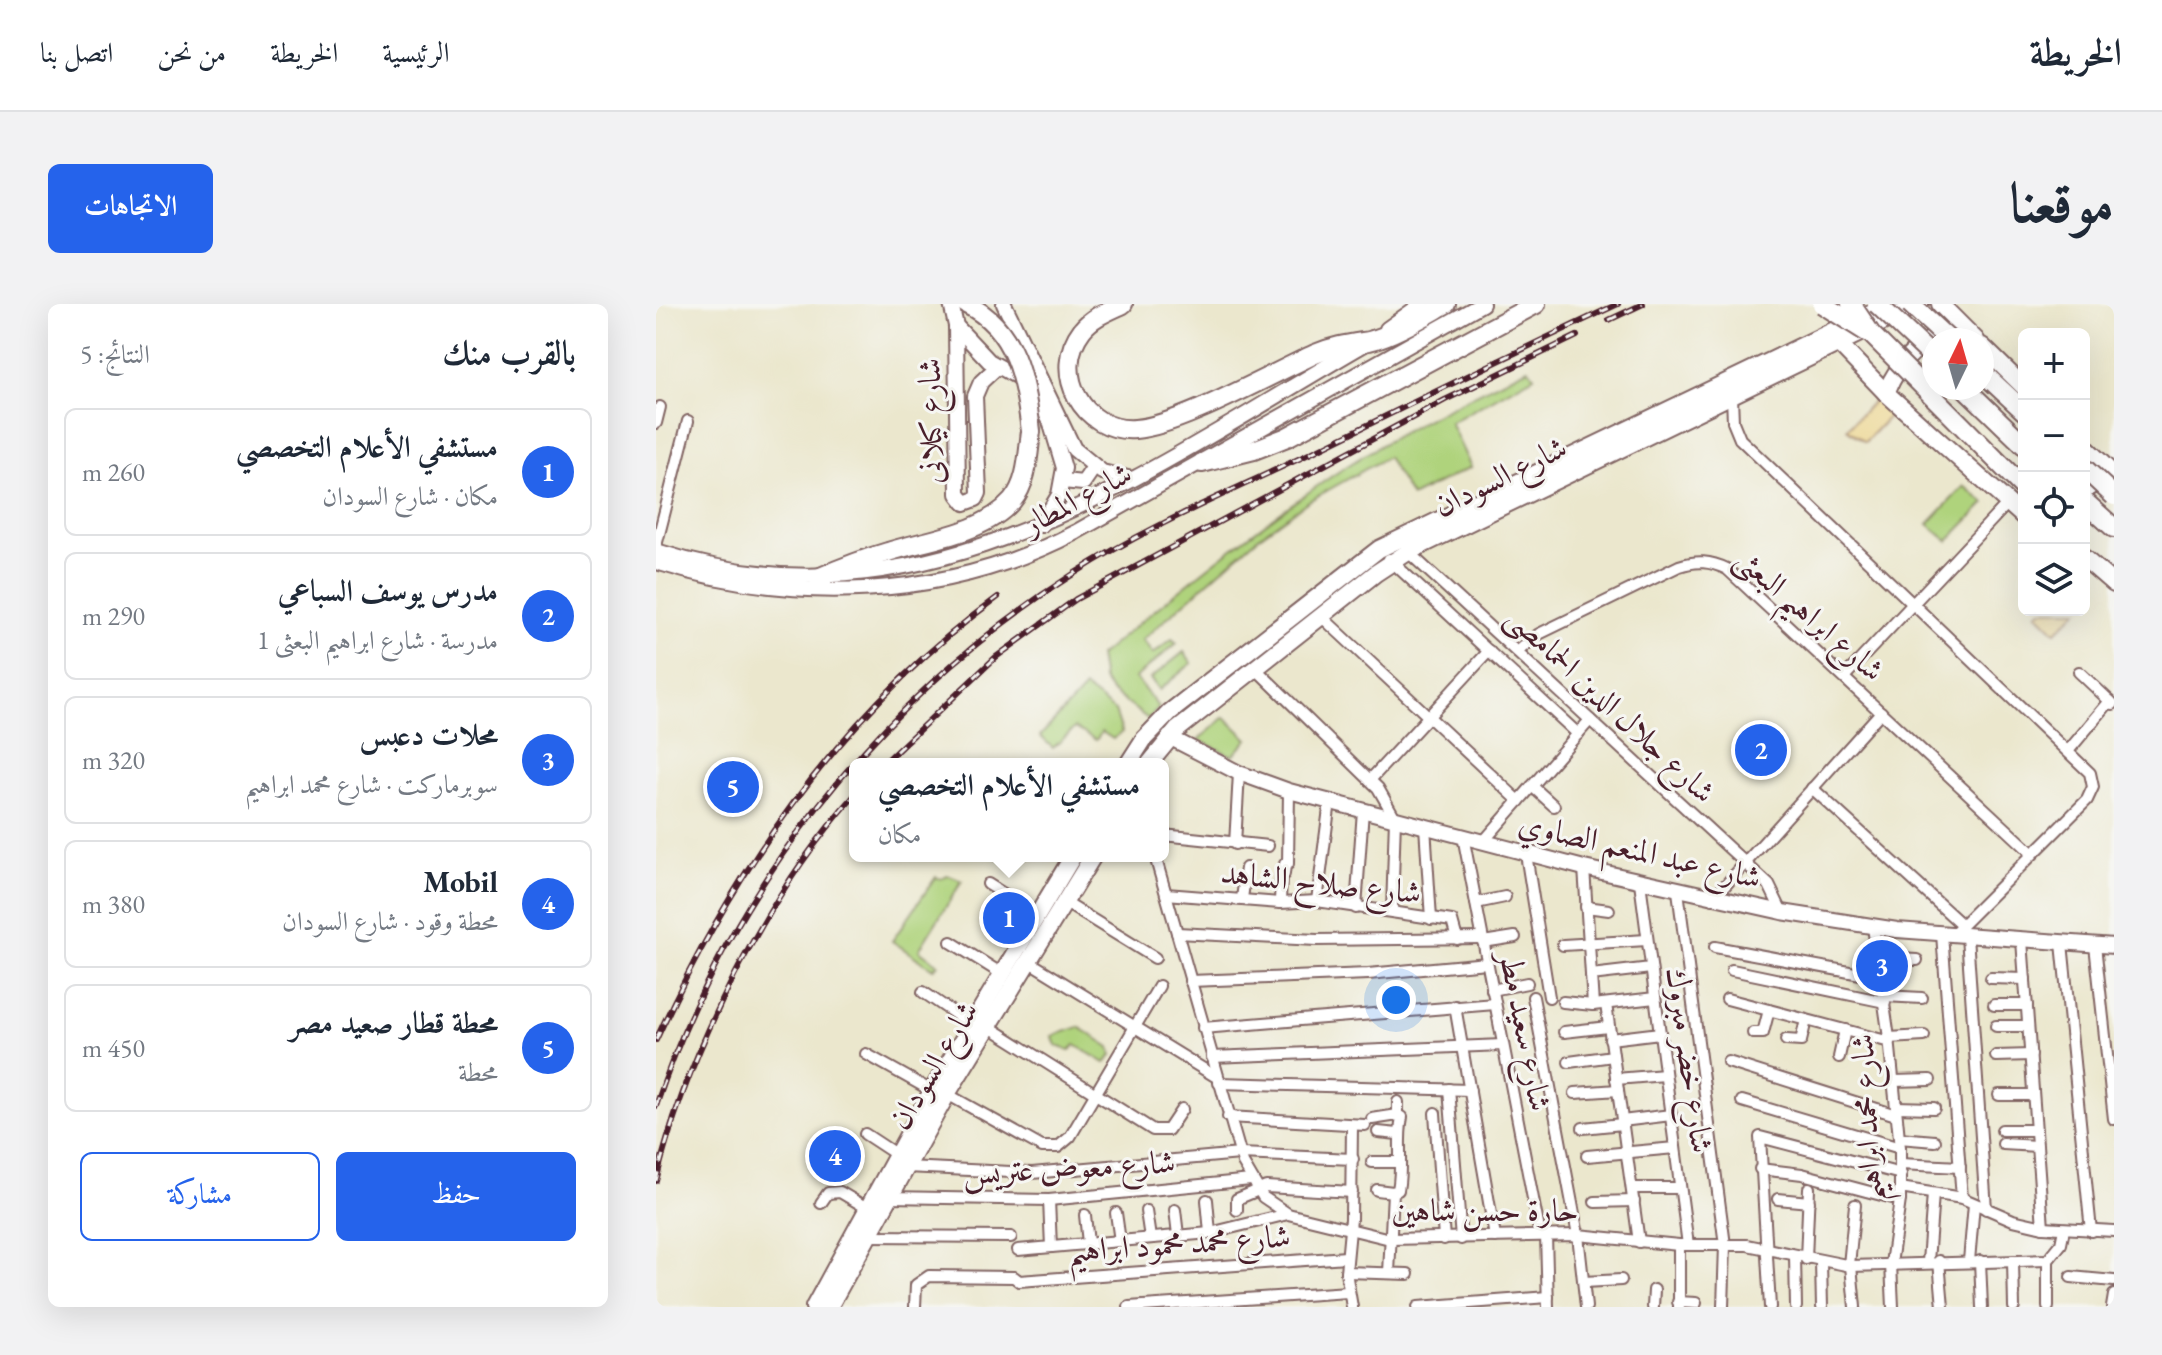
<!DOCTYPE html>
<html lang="ar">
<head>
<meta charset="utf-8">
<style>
  :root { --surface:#fff; --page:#f2f2f3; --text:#1f2937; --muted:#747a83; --line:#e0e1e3; --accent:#2563eb }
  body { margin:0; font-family:"EB Garamond",Amiri,serif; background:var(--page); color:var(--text); direction:rtl }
  .controls { position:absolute; right:24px; top:24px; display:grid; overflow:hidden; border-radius:12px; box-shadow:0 8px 32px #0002 }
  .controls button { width:72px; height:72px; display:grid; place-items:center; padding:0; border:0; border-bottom:2px solid var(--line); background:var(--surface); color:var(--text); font:40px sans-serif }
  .compass { position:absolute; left:1266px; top:24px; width:72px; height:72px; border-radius:50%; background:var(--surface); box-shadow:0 8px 32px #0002; rotate:5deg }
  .you { position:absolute; left:740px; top:696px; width:28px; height:28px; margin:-20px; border:6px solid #fff; border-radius:50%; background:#1a73e8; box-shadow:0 0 0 12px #1a73e833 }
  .badge { display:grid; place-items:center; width:52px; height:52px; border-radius:50%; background:var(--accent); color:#fff; font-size:26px; font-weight:700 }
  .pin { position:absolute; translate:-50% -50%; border:4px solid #fff; box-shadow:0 2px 8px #0006 }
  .popup { position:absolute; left:193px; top:454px; width:320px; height:104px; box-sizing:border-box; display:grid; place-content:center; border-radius:12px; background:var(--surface); filter:drop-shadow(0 2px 6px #0005); font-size:26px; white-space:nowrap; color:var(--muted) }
  .popup b { font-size:30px; color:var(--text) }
  .popup::after { content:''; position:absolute; left:50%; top:100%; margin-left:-16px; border:16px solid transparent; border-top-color:var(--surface) }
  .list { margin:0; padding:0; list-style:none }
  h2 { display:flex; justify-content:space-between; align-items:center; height:104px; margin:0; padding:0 32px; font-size:34px }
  h2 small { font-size:26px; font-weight:400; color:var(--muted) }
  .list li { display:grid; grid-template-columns:52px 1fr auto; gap:24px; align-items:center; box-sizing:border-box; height:128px; margin:0 16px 16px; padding:0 16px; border:2px solid var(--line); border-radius:12px }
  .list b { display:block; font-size:30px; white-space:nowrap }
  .list p { margin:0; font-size:26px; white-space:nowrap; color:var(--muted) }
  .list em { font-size:26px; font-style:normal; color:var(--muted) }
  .actions { display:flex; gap:16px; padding:24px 32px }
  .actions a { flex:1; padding:18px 0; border:2px solid var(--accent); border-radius:12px; text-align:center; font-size:28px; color:var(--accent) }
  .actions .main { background:var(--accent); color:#fff }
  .icon { flex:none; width:44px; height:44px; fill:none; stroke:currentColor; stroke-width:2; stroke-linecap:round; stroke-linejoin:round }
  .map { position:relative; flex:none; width:1458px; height:1003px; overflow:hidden; direction:ltr; border-radius:12px }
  header { display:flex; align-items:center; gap:48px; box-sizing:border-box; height:112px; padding:0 40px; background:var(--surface); border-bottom:2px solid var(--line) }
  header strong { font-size:38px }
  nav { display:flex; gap:44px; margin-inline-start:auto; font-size:28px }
  .intro { display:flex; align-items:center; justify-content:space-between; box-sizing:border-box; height:192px; padding:0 48px }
  h1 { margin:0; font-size:56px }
  .button { padding:20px 36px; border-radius:12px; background:var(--accent); color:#fff; font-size:28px; font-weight:700 }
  main { display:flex; gap:48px; padding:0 48px }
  aside { flex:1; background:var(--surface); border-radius:12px; box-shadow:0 8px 32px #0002 }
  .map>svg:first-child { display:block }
  .green { fill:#afd37c; stroke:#7c7954; stroke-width:2 }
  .sand { fill:#eeda9e; stroke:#9c7c64; stroke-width:2 }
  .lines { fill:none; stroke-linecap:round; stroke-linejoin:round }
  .street-casing { stroke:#826564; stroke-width:14 }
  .secondary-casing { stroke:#826564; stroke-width:18 }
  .primary-casing { stroke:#826564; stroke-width:20 }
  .highway-casing { stroke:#826564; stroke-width:22 }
  .street { stroke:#fff; stroke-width:10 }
  .secondary { stroke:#fff; stroke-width:14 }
  .primary { stroke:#fff; stroke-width:16 }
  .highway { stroke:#fff; stroke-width:18 }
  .rail-casing { stroke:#4a1f2b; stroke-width:6 }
  .rail { stroke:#f6f6f2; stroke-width:3; stroke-dasharray:9; stroke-linecap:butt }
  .highway-bridge-casing { stroke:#826564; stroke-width:22; stroke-linecap:butt }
  .highway-bridge { stroke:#fff; stroke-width:18 }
  .labels { text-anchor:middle; stroke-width:6; stroke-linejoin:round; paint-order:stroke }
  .street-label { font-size:32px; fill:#4a1f2b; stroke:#f6f6f2 }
</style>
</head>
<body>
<header>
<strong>الخريطة</strong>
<nav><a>الرئيسية</a><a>الخريطة</a><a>من نحن</a><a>اتصل بنا</a></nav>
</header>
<div class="intro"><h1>موقعنا</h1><a class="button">الاتجاهات</a></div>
<main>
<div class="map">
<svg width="1458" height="1003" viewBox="0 0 1458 1003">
  <rect width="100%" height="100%" fill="#f6f6f2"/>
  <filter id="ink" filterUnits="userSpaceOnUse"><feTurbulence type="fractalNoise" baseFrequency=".0125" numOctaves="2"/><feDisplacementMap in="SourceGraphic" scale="16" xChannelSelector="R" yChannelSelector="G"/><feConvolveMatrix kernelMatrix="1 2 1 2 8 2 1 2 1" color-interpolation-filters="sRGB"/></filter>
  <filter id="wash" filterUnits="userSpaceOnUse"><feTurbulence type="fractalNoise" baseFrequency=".006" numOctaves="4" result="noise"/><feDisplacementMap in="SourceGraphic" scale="32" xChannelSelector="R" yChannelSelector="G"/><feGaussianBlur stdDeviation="1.8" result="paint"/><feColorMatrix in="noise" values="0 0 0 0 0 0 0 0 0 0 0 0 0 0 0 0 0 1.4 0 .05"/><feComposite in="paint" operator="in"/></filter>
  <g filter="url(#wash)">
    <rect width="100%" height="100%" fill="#ebe7cd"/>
    <g class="green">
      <path d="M872 64 878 72 794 119 815 163 755 193 731 153 651 198 605 231 486 336 497 350 516 335 521 339 479 374 503 404 492 415 455 387 447 376 443 352C529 281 616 209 710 150 762 118 818 91 872 64Z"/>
      <polygon points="1308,182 1329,199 1292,237 1272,220"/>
      <polygon points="528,348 536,359 503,386 494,375"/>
      <polygon points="429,384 459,407 466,428 457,435 446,428 440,436 419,424 397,444 384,432"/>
      <polygon points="569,413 592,435 577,452 542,436"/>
      <polygon points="291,571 306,577 263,646 282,660 277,665 236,637 280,573 285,575"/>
      <polygon points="423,723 454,743 456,752 449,759 419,741 413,747 400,741 396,732"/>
    </g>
    <g class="sand">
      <polygon points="1221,93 1237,108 1209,138 1191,125"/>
      <polygon points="1385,306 1422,306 1400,328 1381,309"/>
    </g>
  </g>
  <g filter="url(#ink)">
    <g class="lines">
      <defs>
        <g id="street">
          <polyline points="1076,92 1077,118 1084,135 1434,469 1437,483 1431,496 1296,631"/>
          <polyline points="0,119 4,103"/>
          <polyline points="0,242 32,117"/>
          <polyline points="750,246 1113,581 1126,608"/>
          <polyline points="733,255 922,430"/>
          <polyline points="665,312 863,497"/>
          <path d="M861 348 883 330 1023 262C1041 256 1054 257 1071 265L1376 549"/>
          <polyline points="599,364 722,484 739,514 736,607"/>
          <polyline points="1423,368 1457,400"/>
          <polyline points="1188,373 1351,200"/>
          <polyline points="1413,446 1454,397"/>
          <polyline points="714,476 833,347"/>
          <polyline points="876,482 898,502"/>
          <polyline points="1156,484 1305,620"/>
          <polyline points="769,522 775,615"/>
          <polyline points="507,531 612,542"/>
          <polyline points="807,532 884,931"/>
          <polyline points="827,538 934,416"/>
          <polyline points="579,540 583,469"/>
          <polyline points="870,550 893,693"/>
          <polyline points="499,552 587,859 607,893 632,910 734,935 922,931 1023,941 1091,941 1195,962 1392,956"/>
          <polyline points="928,564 937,701"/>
          <polyline points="984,578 1032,941"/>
          <polyline points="332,580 381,611"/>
          <polyline points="1022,587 1069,941 1067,1003"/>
          <polyline points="510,590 624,599 661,597 796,617 801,635"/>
          <polyline points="586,595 590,564"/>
          <polyline points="1057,595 1225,408"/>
          <polyline points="661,597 674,497"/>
          <polyline points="408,598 499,654"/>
          <polyline points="624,599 625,570 628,570 629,560 632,560 633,487"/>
          <polyline points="820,599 849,593"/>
          <polyline points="930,603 953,606"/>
          <polyline points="700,604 707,506"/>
          <polyline points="1217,623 1233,734 1244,844 1244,896 1235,960 1237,1003"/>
          <polyline points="521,629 661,636 826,634"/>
          <polyline points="1286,630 1306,894"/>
          <polyline points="1311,632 1330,905"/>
          <polyline points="1366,636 1387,923"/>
          <polyline points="295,638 346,670"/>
          <polyline points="827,638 859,633"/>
          <polyline points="1406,639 1435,927"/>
          <polyline points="907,641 991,636"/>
          <polyline points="1439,641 1458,815"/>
          <polyline points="1059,643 1226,674"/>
          <polyline points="1222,654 1261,656"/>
          <polyline points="372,657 562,774"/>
          <polyline points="1076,666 1229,698"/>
          <polyline points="935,671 995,664"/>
          <polyline points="1335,674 1369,675"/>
          <polyline points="534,677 712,670 831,659"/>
          <polyline points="836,686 871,679"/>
          <polyline points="267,688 314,720"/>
          <polyline points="1228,692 1266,694"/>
          <polyline points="877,693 922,931 930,1003"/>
          <polyline points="1071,695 1234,738"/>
          <polyline points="907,698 937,701 999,694"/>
          <polyline points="950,700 983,938"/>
          <polyline points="1338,701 1371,701"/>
          <polyline points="799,702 839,933"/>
          <polyline points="332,722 497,826 512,826 526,805"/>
          <polyline points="1340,722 1372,722"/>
          <polyline points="547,724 839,700"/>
          <polyline points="908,728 952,723"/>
          <polyline points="1097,729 1107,729 1113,706"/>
          <polyline points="1233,734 1268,732"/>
          <polyline points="954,735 1004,729"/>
          <polyline points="1130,736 1145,737 1150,716"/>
          <polyline points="210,750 276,787"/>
          <polyline points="1340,752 1375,751"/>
          <polyline points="556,753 847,741"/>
          <polyline points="1183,753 1189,726"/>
          <polyline points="913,758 957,752"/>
          <polyline points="1072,758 1240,811"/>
          <polyline points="960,775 1009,771"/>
          <polyline points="1237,777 1274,776"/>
          <polyline points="563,779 814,786"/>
          <polyline points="793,785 805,935"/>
          <polyline points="919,789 962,786"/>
          <polyline points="291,790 386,843 402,843 414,833 503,682"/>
          <polyline points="1343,791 1377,791"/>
          <polyline points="1086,797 1244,844"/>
          <polyline points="1240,803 1278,804"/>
          <polyline points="779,809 788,935"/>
          <polyline points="572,813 709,821"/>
          <polyline points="716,815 742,811"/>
          <polyline points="966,817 1015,811"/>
          <polyline points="927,824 966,820"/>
          <polyline points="1346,826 1380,826"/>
          <polyline points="722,828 742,830"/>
          <polyline points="209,830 241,851"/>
          <polyline points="1243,834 1279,837"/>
          <polyline points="1347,840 1381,842"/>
          <polyline points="931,852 1019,844"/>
          <polyline points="716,858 743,858"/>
          <polyline points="1244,860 1304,863"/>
          <polyline points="250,863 376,869 584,850 697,855"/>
          <polyline points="1104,865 1146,870 1244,896"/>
          <polyline points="976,884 1024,884"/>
          <polyline points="1244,884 1306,894 1357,916 1387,923 1458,927"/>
          <polyline points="721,886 737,888"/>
          <polyline points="233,893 393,896 595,876"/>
          <polyline points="1122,895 1153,898"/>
          <polyline points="393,896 395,943"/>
          <polyline points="551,896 554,929"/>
          <polyline points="939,898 978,897"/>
          <polyline points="165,899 172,889 184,888 211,904"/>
          <polyline points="519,906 522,931"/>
          <polyline points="581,906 581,895 610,883 696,888"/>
          <polyline points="490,907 494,934"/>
          <polyline points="460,909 464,937"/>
          <polyline points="429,911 432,939"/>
          <polyline points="890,931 892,1003"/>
          <polyline points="212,932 355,933"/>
          <polyline points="1023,941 1023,1003"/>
          <polyline points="362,946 554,929 632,910"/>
          <polyline points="1139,952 1140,1003"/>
          <polyline points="1150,955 1153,884"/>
          <polyline points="1283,957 1287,1003"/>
          <polyline points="1313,957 1318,900"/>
          <polyline points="1324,957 1326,1003"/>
          <polyline points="1357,957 1358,1003"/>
          <polyline points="1165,958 1166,1003"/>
          <polyline points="1272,958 1277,890"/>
          <polyline points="1193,961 1199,901"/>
          <polyline points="1195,962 1199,1003"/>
          <polyline points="690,968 752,970"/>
          <path d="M733 969 737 888 742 886C747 862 741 837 746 813L742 811V798"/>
          <polyline points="1415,973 1458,977"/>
          <polyline points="928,978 965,976"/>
          <polyline points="1022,998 1040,999"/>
          <polyline points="259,1003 260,981 273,972 358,973 363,977 690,953"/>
          <polyline points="473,1003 692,988"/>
          <polyline points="696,1003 690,968 695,915 696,821"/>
          <polyline points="762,1003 892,993"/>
          <polyline points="997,1003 998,986"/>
          <polyline points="1114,1003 1104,833 1245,870"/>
          <polyline points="1392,1003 1392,956 1405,940 1408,925"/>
          <polyline points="1456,1003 1458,991"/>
        </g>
        <g id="secondary">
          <polyline points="295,0 300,22 333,57 374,80 394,117 408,164 403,191 385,221"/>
          <polyline points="348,0 418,145 446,168 476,175"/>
          <polyline points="300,22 302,190 309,199 320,195 323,189 319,92 325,78 341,63"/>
          <polyline points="731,25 766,0"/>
          <polyline points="407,177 427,179 438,163"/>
          <path d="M0 247C268 335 486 169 707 41"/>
          <path d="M0 258C138 301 291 296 420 228L826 0"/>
          <polyline points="513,433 583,469 633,487 928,564 1126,608 1241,626 1458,642"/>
        </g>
        <g id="primary">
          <polyline points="1284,0 1320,36"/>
          <polyline points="1177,34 1230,89 1368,213"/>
          <polyline points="1326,42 1368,83"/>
          <path d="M1230 89C1244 53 1269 32 1306 23"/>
          <polyline points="1428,142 1458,171"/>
          <polyline points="1428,254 1458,280"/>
          <polyline points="472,460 488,435 514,408 723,245 1233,0"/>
          <polyline points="493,460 521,426 720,269 752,248 1264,0"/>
          <polyline points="158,1003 276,787 417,552"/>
          <polyline points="173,1003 291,790 437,552"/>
        </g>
        <g id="highway">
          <path d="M467 0C452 7 436 13 426 26 394 68 427 129 479 125 523 122 615 70 659 50 677 42 694 40 713 37 738 31 767 13 790 0"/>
          <polyline points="1326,68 1368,107"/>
          <polyline points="1309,84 1368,141"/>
          <polyline points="546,159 598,146 631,133 880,0"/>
          <polyline points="1428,185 1457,170"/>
          <polyline points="1428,197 1458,224"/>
          <path d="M162 274C185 264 208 255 232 248 272 235 327 230 356 197 372 178 372 150 375 127"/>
        </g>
      </defs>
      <use href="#street" class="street-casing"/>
      <use href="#secondary" class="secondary-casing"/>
      <use href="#primary" class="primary-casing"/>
      <use href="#highway" class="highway-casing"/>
      <use href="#street" class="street"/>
      <use href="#secondary" class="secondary"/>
      <use href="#primary" class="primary"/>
      <use href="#highway" class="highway"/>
      <defs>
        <g id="rail">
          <polyline points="953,16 987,0"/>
          <polyline points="227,460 340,353 420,295 789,96 921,32"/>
          <path d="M0 736C78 565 188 405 342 293"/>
          <path d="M0 802C73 583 224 393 419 269 494 221 577 187 657 148 758 98 859 48 962 0"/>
          <path d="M0 877C31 749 110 590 199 491"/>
        </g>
      </defs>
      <use href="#rail" class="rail-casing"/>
      <use href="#rail" class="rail"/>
      <defs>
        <g id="highway-bridge">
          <path d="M310 0C360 24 369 77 375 127"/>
          <polyline points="1166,0 1212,29"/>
          <polyline points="1195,0 1215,30 1368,184"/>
          <polyline points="1221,0 1278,54"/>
          <polyline points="1254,0 1293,36"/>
          <polyline points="1428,164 1458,192"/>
        </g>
      </defs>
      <use href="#highway-bridge" class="highway-bridge-casing"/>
      <use href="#highway-bridge" class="highway-bridge"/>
    </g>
  </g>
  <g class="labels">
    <g class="street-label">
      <text transform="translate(274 117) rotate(-91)" y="11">شارع كيلانى</text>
      <text transform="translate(844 172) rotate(-26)" y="11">شارع السودان</text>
      <text transform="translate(421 194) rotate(-28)" y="11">شارع المطار</text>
      <text transform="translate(1154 310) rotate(41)" y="11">شارع ابراهيم البعثى</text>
      <text transform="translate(955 400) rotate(43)" y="11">شارع جلال الدين الحمامصى</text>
      <text transform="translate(984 546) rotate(13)" y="11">شارع عبد المنعم الصاوي</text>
      <text transform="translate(665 578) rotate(6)" y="11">شارع صلاح الشاهد</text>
      <text transform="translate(870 727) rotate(79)" y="11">شارع سعيد مطر</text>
      <text transform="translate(1034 756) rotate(82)" y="11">شارع خضر مبروك</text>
      <text transform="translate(277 761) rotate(-59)" y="11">شارع السودان</text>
      <text transform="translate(1210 814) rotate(-93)" y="11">شارع محمد ابراهيم</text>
      <text transform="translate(413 863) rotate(-3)" y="11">شارع معوض عتريس</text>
      <text x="829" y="917">حارة حسن شاهين</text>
      <text transform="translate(523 939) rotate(-4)" y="11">شارع محمد محمود ابراهيم</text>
    </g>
  </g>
</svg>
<div class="controls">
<button>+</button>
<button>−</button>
<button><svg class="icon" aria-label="locate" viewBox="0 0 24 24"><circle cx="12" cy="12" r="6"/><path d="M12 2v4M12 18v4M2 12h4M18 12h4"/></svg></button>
<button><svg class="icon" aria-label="layers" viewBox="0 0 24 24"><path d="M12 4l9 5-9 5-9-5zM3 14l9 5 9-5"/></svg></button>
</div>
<svg class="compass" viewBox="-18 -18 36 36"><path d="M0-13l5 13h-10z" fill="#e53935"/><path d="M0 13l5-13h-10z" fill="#747a83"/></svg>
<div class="you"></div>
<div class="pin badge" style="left:353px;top:614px">1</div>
<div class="popup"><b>مستشفي الأعلام التخصصي</b>مكان</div>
<div class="pin badge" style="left:1105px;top:446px">2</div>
<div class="pin badge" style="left:1226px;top:662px">3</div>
<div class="pin badge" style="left:179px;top:852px">4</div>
<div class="pin badge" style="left:77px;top:483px">5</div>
</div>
<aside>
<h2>بالقرب منك<small>النتائج: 5</small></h2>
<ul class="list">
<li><span class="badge">1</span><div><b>مستشفي الأعلام التخصصي</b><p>مكان · شارع السودان</p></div><em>260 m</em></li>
<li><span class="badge">2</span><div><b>مدرس يوسف السباعي</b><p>مدرسة · شارع ابراهيم البعثى 1</p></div><em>290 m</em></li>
<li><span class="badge">3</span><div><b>محلات دعبس</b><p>سوبرماركت · شارع محمد ابراهيم</p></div><em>320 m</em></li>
<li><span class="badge">4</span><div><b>Mobil</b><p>محطة وقود · شارع السودان</p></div><em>380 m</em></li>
<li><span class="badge">5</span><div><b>محطة قطار صعيد مصر</b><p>محطة</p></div><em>450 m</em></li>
</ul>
<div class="actions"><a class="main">حفظ</a><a>مشاركة</a></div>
</aside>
</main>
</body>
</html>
